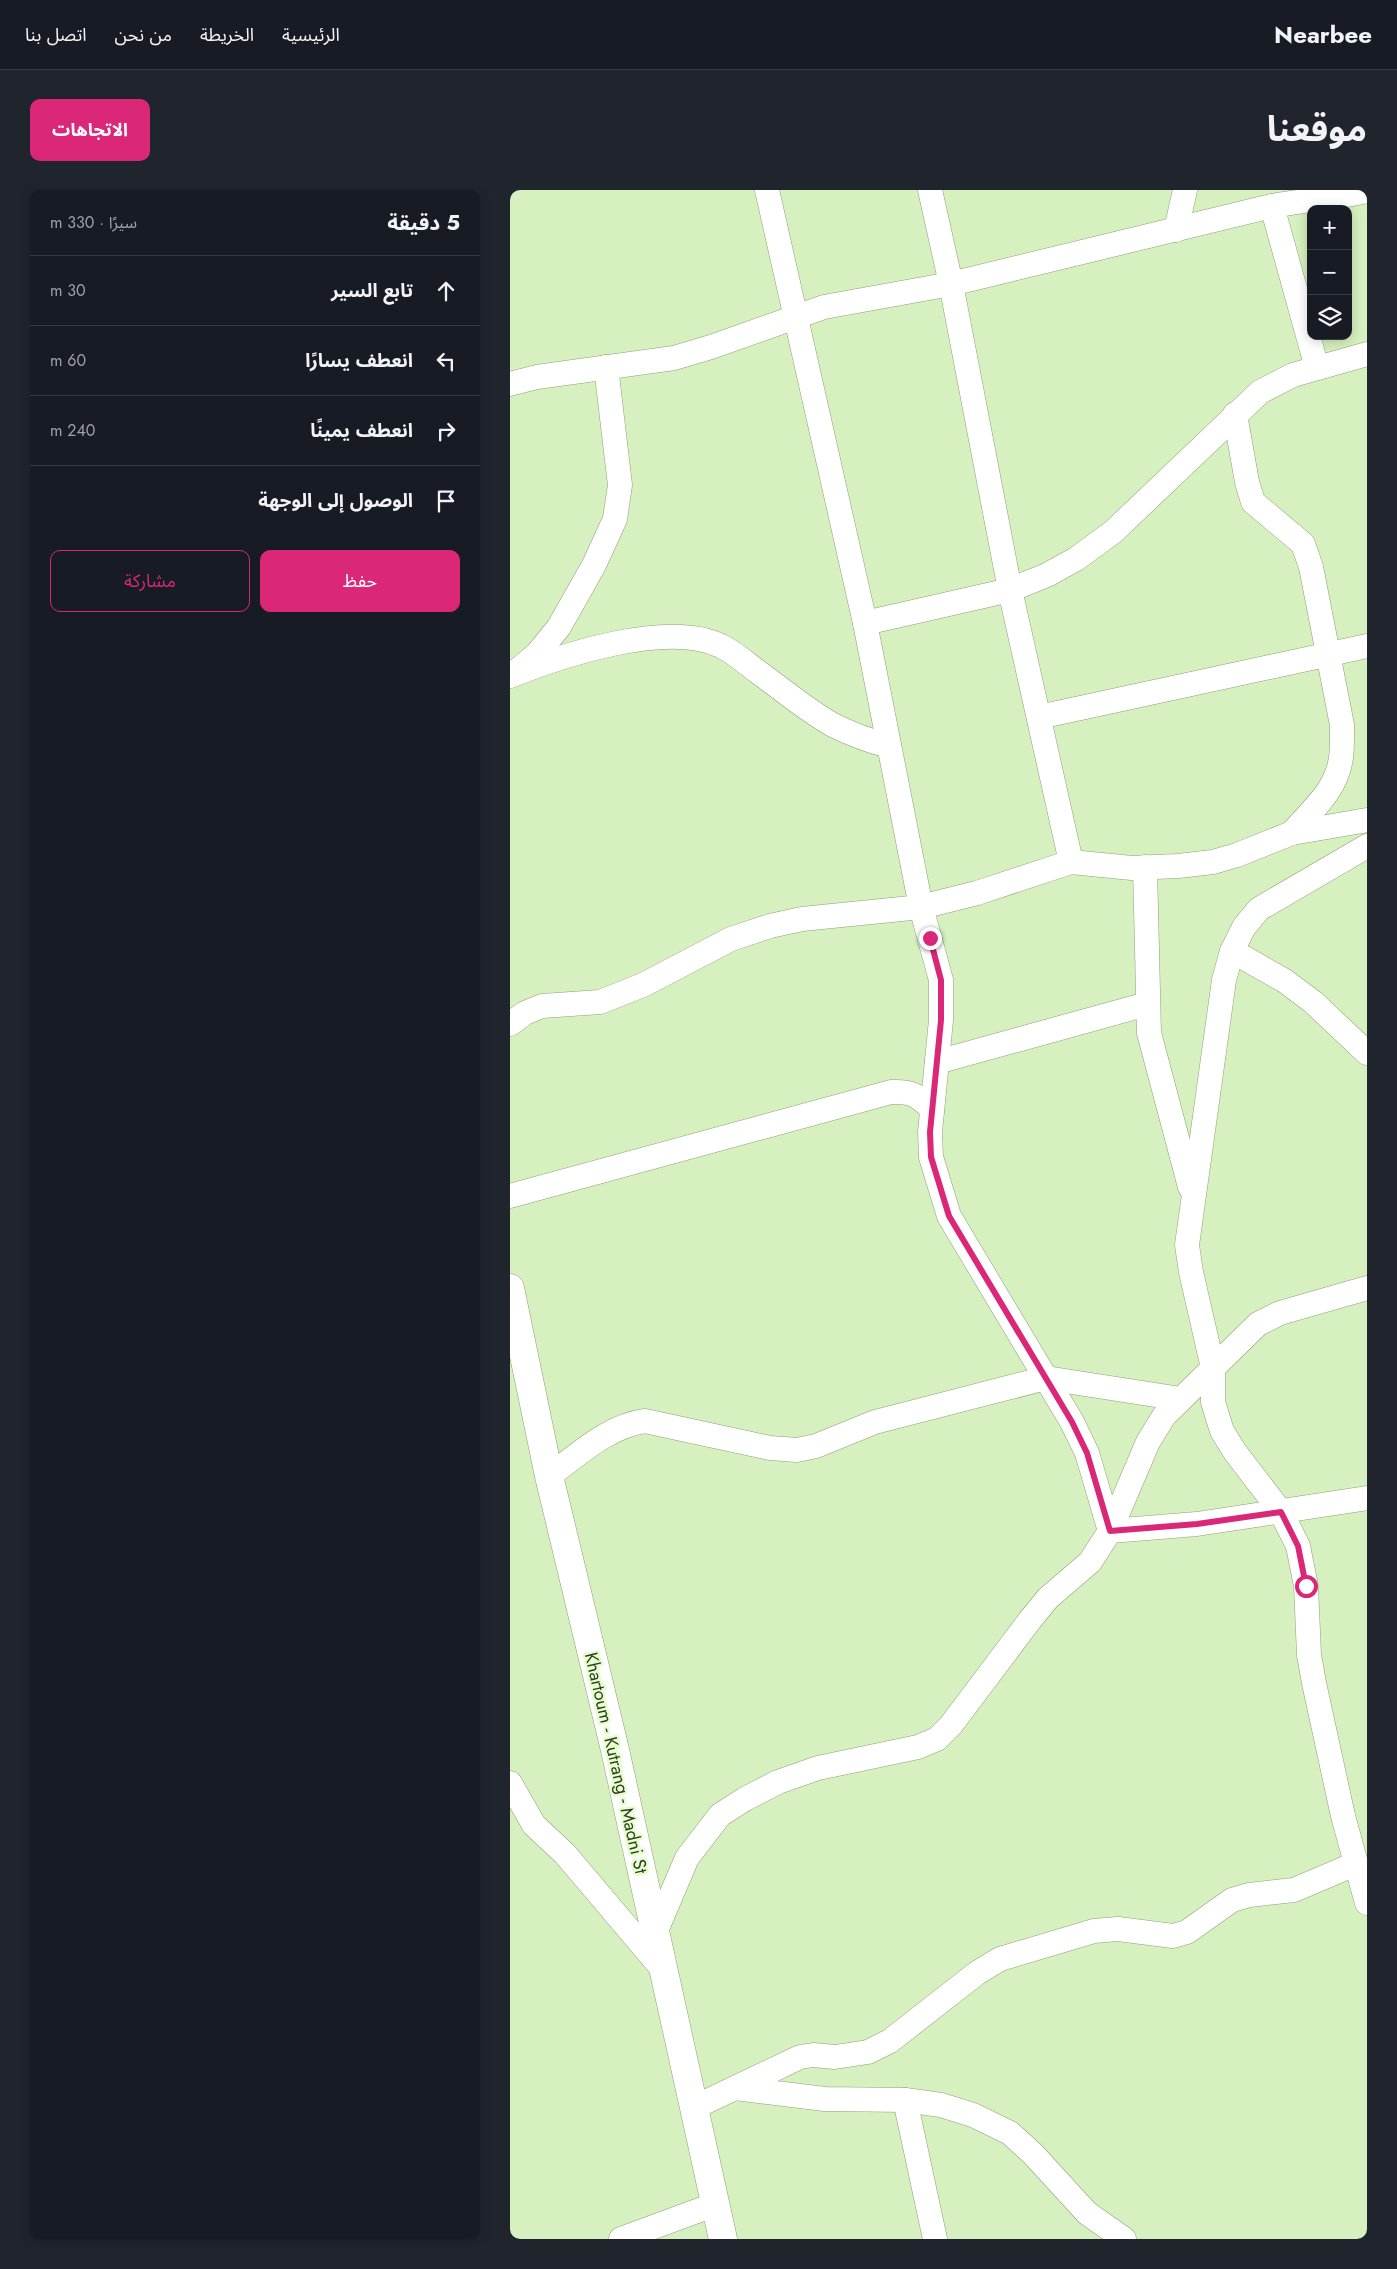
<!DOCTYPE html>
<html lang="ar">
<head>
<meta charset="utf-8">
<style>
  :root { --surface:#171b24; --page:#20242c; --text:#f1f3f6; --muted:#9ea1a6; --line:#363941; --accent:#db2777 }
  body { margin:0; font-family:Jost,"Noto Sans Arabic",sans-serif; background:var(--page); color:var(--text); direction:rtl }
  .controls { position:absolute; right:15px; top:15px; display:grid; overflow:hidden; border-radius:10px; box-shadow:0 2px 12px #0003 }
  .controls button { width:45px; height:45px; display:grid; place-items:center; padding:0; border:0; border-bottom:1px solid var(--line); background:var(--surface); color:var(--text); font:25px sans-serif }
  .stop { position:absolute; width:15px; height:15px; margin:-11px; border:4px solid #db2777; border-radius:50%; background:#fff }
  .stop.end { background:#db2777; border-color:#fff; box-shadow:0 1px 5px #0008 }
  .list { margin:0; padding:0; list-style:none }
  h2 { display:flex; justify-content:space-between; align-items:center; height:65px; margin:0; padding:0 20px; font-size:21px }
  h2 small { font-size:16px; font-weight:400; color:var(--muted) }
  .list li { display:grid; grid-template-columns:32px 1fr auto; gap:15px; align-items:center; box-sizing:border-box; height:70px; padding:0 20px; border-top:1px solid var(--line) }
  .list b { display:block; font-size:19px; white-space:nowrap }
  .list em { font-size:16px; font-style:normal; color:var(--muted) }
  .actions { display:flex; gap:10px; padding:15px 20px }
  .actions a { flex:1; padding:11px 0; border:1px solid var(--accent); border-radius:10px; text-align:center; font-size:18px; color:var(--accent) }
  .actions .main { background:var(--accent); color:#fff }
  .icon { flex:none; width:28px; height:28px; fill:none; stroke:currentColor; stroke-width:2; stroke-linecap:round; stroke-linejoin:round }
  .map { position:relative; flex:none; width:857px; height:2049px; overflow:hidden; direction:ltr; border-radius:10px }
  header { display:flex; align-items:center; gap:30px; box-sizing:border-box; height:70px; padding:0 25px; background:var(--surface); border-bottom:1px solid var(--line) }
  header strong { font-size:24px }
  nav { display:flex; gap:28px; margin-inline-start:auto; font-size:18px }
  .intro { display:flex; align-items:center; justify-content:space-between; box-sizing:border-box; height:120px; padding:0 30px }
  h1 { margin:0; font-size:35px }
  .button { padding:12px 22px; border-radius:10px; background:var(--accent); color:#fff; font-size:18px; font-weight:700 }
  main { display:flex; gap:30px; padding:0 30px }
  aside { flex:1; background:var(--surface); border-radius:10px; box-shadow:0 2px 12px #0003 }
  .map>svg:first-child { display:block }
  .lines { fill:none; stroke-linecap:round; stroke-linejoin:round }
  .minor-casing { stroke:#8ca375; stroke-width:25 }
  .highway-casing { stroke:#8ca375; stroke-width:29 }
  .minor { stroke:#fff; stroke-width:24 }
  .highway { stroke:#fff; stroke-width:28 }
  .route { stroke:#db2777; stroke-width:6 }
  .labels { text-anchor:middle; stroke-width:5; stroke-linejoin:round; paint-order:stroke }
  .street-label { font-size:18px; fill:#303a27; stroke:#e4fecc }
</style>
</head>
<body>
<header>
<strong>Nearbee</strong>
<nav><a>الرئيسية</a><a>الخريطة</a><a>من نحن</a><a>اتصل بنا</a></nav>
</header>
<div class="intro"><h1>موقعنا</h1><a class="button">الاتجاهات</a></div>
<main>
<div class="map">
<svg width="857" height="2049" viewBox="0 0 857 2049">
  <rect width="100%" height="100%" fill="#d6f0bf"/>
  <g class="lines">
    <defs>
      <g id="minor">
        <polyline points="257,0 355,433 411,717 431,790 431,830 420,942 421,967 439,1026 562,1232 577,1263 600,1341"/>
        <polyline points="420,0 441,94 500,400 561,672"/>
        <polyline points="762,16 807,178"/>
        <polyline points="666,40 675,0"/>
        <path d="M0 194 27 187 164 168 201 157 314 117 441 94 762 16C794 10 826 8 857 1"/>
        <path d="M725 224 737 292 743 312 793 354 801 377 832 535C832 552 833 571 826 586 818 607 797 625 782 643"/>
        <polyline points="355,433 500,400 537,385 566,369 603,342 750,202 783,185 857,164"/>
        <polyline points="9,479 27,464 49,437 84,375 105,329 110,295 96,177"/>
        <path d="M0 486C52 465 158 430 211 456 224 462 236 473 248 482 272 499 296 520 323 535 341 544 360 551 379 556"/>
        <polyline points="529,527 857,456"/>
        <polyline points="857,656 749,719 734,737 722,761 714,790 677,1055 681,1082 703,1178 703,1212 712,1241 725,1262 771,1322 788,1356 796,1396 799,1465 804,1493 833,1626 857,1713"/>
        <polyline points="635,677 639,843 680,997"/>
        <polyline points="722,761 775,791 803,812 857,863"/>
        <polyline points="0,834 15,823 32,816 90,812 133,795 221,749 260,736 292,729 411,717 467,703 561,672 622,678 668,676 703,672 727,665 782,643 857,630"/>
        <polyline points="427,872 637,814"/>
        <path d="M0 1006 381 902C402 901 407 905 422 919"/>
        <path d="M39 1286C68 1265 98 1236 135 1231L260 1258 287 1260 306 1256 365 1232 536 1188 671 1209"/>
        <polyline points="600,1341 687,1334 857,1308"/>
        <polyline points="0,1593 24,1635 55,1664 155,1782"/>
        <polyline points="145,1743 177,1668 210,1625 235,1609 268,1592 308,1578 408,1557 427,1549 441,1535 520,1430 538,1408 580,1372 600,1341 638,1252 654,1226 748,1134 770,1123 857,1098"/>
        <polyline points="225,1898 315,1909 395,1910 431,1915 463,1925 500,1943 523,1964 577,2023 614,2049"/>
        <polyline points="395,1910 425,2049"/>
        <polyline points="185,1917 290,1867 303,1865 325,1867 358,1862 380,1851 467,1783 490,1769 584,1741 608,1739 663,1746 677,1742 722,1710 739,1705 784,1700 845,1674"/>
        <polyline points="111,2049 206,2014"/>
      </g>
      <polyline id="highway" points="0,1098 39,1286 105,1560 213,2049"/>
    </defs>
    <use href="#minor" class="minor-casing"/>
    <use href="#highway" class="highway-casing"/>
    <use href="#minor" class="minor"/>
    <use href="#highway" class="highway"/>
  </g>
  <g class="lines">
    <polyline class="route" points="420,748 431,790 431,830 420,942 421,967 439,1026 562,1232 577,1263 600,1341 687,1334 771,1322 788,1356 796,1396"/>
  </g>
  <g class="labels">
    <g class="street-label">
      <text transform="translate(106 1573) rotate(77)" y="6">Khartoum - Kutrang - Madni St</text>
    </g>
  </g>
</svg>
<div class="controls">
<button>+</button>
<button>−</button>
<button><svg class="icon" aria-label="layers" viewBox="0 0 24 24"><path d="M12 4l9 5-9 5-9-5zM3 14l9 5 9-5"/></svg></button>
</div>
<div class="stop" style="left:796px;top:1396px"></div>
<div class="stop end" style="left:420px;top:748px"></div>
</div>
<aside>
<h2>5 دقيقة<small>سيرًا · 330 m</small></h2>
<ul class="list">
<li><svg class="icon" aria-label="ahead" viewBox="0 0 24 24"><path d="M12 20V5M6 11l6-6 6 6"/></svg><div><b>تابع السير</b></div><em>30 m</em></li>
<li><svg class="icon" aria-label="left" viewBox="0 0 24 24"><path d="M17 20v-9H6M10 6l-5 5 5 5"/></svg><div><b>انعطف يسارًا</b></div><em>60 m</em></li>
<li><svg class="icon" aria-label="right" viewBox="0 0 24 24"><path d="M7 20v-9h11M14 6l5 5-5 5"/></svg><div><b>انعطف يمينًا</b></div><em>240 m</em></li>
<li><svg class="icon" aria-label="arrive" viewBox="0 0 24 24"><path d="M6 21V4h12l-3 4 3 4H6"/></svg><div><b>الوصول إلى الوجهة</b></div></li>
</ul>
<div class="actions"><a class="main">حفظ</a><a>مشاركة</a></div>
</aside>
</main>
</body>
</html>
